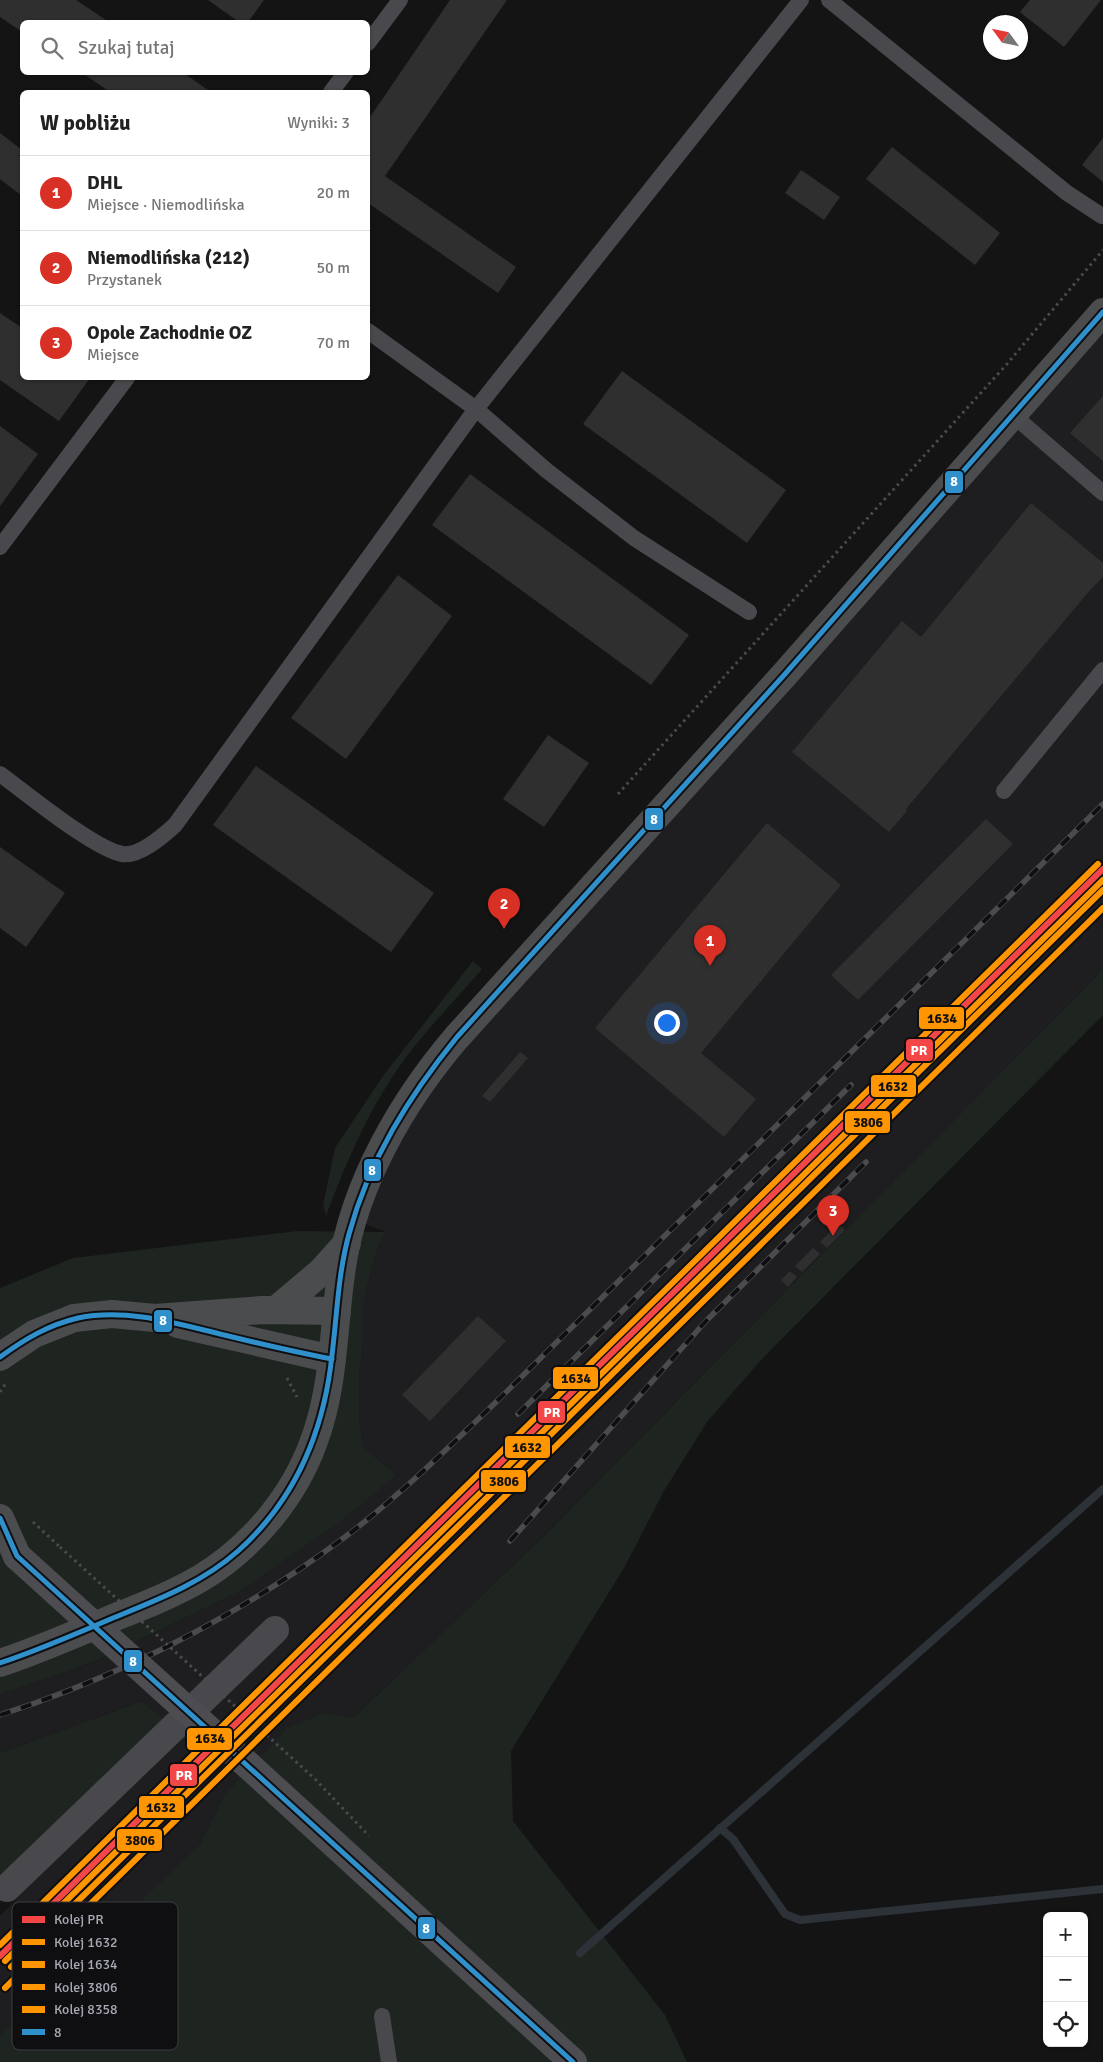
<!DOCTYPE html>
<html lang="pl">
<head>
<meta charset="utf-8">
<style>
  :root { --surface:#fff; --page:#f2f2f2; --text:#222; --muted:#767676; --line:#e0e0e0; --accent:#d93025 }
  body { margin:0; font-family:Signika,sans-serif; background:var(--page); color:var(--text) }
  .controls { position:absolute; right:15px; bottom:15px; display:grid; overflow:hidden; border-radius:8px; box-shadow:0 1px 4px #0004 }
  .controls button { width:45px; height:45px; display:grid; place-items:center; padding:0; border:0; border-bottom:1px solid var(--line); background:var(--surface); color:var(--text); font:25px sans-serif }
  .compass { position:absolute; left:983px; top:15px; width:45px; height:45px; border-radius:50%; background:var(--surface); box-shadow:0 1px 4px #0004; rotate:303deg }
  .you { position:absolute; left:666px; top:1022px; width:18px; height:18px; margin:-12px; border:4px solid #fff; border-radius:50%; background:#1a73e8; box-shadow:0 0 0 8px #1a73e833 }
  .badge { display:grid; place-items:center; width:32px; height:32px; border-radius:50%; background:var(--accent); color:#fff; font-size:16px; font-weight:700 }
  .pin { position:absolute; translate:-50% -41px; filter:drop-shadow(0 1px 2px #0008) }
  .pin::after { content:''; position:absolute; top:26px; width:18px; height:15px; background:inherit; clip-path:polygon(0 0,100% 0,50% 100%) }
  .list { margin:0; padding:0; list-style:none }
  h2 { display:flex; justify-content:space-between; align-items:center; height:65px; margin:0; padding:0 20px; font-size:21px }
  h2 small { font-size:16px; font-weight:400; color:var(--muted) }
  .list li { display:grid; grid-template-columns:32px 1fr auto; gap:15px; align-items:center; box-sizing:border-box; height:75px; padding:0 20px; border-top:1px solid var(--line) }
  .list b { display:block; font-size:19px; white-space:nowrap }
  .list p { margin:0; font-size:16px; white-space:nowrap; color:var(--muted) }
  .list em { font-size:16px; font-style:normal; color:var(--muted) }
  .icon { flex:none; width:28px; height:28px; fill:none; stroke:currentColor; stroke-width:2; stroke-linecap:round; stroke-linejoin:round }
  .map { position:relative; flex:none; width:1103px; height:2062px; overflow:hidden }
  .search { position:absolute; background:var(--surface); box-shadow:0 1px 4px #0004; left:20px; top:20px; width:350px; height:55px; display:flex; align-items:center; gap:12px; box-sizing:border-box; padding:0 18px; border-radius:8px; color:var(--muted); font-size:19px }
  .panel { position:absolute; background:var(--surface); box-shadow:0 1px 4px #0004; left:20px; top:90px; width:350px; height:290px; border-radius:8px }
  .map>svg:first-child { display:block }
  .built { fill:#1e1e20 }
  .green { fill:#1e241f }
  .lines { fill:none; stroke-linecap:round; stroke-linejoin:round }
  .stream { stroke:#2c3238; stroke-width:8 }
  .building { fill:#2f2f30 }
  .path { stroke:#4a4b4e; stroke-width:3; stroke-dasharray:2.5 4; stroke-linecap:butt }
  .lane { stroke:#49494d; stroke-width:16 }
  .street { stroke:#49494d; stroke-width:28 }
  .secondary { stroke:#4d4d51; stroke-width:28 }
  .primary { stroke:#4b4c4e; stroke-width:28 }
  .rail-casing { stroke:#4a4b4d; stroke-width:5.5 }
  .rail { stroke:#0f0e10; stroke-width:4; stroke-dasharray:11; stroke-linecap:butt }
  .path-bridge { stroke:#4a4b4e; stroke-width:3; stroke-dasharray:2.5 4; stroke-linecap:butt }
  .secondary-bridge { stroke:#4d4d51; stroke-width:28 }
  .bus-1-casing { stroke:#0f0e10; stroke-width:9 }
  .bus-1 { stroke:#3090cb; stroke-width:5 }
  .rail-1-casing { stroke:#0f0e10; stroke-width:10 }
  .rail-2-casing { stroke:#0f0e10; stroke-width:10 }
  .rail-3-casing { stroke:#0f0e10; stroke-width:10 }
  .rail-4-casing { stroke:#0f0e10; stroke-width:10 }
  .rail-5-casing { stroke:#0f0e10; stroke-width:10 }
  .rail-1 { stroke:#f34646; stroke-width:6 }
  .rail-2 { stroke:#ff9500; stroke-width:6 }
  .rail-3 { stroke:#ff9500; stroke-width:6 }
  .rail-4 { stroke:#ff9500; stroke-width:6 }
  .rail-5 { stroke:#ff9500; stroke-width:6 }
  .key { fill:#0f0e10; stroke:#3d3d41; stroke-width:1 }
  .key-label { font-size:14px; fill:#a7aab4 }
  .line-badge { stroke:#0f0e10; stroke-width:2 }
  .badge-label { font-size:14px; text-anchor:middle; font-weight:bold; fill:#fff }
  .pale-badge-label { font-size:14px; text-anchor:middle; font-weight:bold; fill:#111 }
</style>
</head>
<body>
<div class="map">
<svg width="1103" height="2062" viewBox="0 0 1103 2062">
  <rect width="100%" height="100%" fill="#141414"/>
  <polygon class="built" points="1103,312 1103,969 546,1534 354,1717 324,1713 224,1796 200,1844 0,2035 0,1916 179,1733 142,1701 0,1753 0,1695 96,1661 237,1593 335,1525 397,1475 364,1448 359,1420 359,1379 363,1341 364,1297 375,1256 385,1232 354,1219 404,1109"/>
  <g class="green">
    <path d="M473 961 482 969C457 998 430 1026 407 1056 371 1104 347 1160 326 1216L323 1205 335 1148 383 1076Z"/>
    <polygon points="1103,969 1103,1015 761,1360 707,1422 664,1491 624,1568 511,1751 513,1821 665,2015 687,2062 0,2062 0,2035 200,1844 224,1796 287,1728 324,1713 354,1717 546,1534"/>
    <polygon points="297,1231 385,1232 375,1256 364,1297 363,1341 359,1379 359,1420 364,1448 397,1475 336,1525 237,1593 96,1661 0,1695 0,1288 73,1258"/>
    <polygon points="142,1701 179,1733 0,1894 0,1753"/>
  </g>
  <g class="lines">
    <g class="stream">
      <polyline points="720,1828 733,1839 785,1914 800,1920 1103,1889"/>
      <polyline points="580,1953 1103,1489"/>
    </g>
  </g>
  <g class="building">
    <polygon points="0,0 76,0 109,22 22,22 22,32 0,17"/>
    <polygon points="208,0 264,0 248,22 239,22"/>
    <polygon points="450,0 507,0 385,176 516,267 498,293 368,203 368,120"/>
    <polygon points="1030,0 1101,0 1064,47 1020,12"/>
    <polygon points="81,72 182,72 211,92 110,92"/>
    <polygon points="0,133 22,150 22,196 0,179"/>
    <polygon points="1103,138 1103,182 1082,165"/>
    <polygon points="892,147 1000,233 975,265 866,179"/>
    <polygon points="801,170 840,197 824,220 785,193"/>
    <polygon points="0,313 22,328 22,378 90,378 59,421 0,380"/>
    <polygon points="622,371 786,490 747,543 583,424"/>
    <polygon points="1103,396 1103,461 1070,433"/>
    <polygon points="0,426 38,454 0,506"/>
    <polygon points="470,474 689,635 651,685 432,525"/>
    <polygon points="1031,503 1103,563 1103,577 1091,589 906,809 907,811 889,832 792,752 902,621 921,637"/>
    <polygon points="398,575 452,616 346,759 291,718"/>
    <polygon points="548,735 589,763 544,827 503,799"/>
    <polygon points="256,766 434,893 391,952 213,825"/>
    <polygon points="986,819 1013,844 858,1000 831,975"/>
    <polygon points="767,823 841,885 701,1053 756,1099 724,1137 595,1028"/>
    <polygon points="0,847 65,893 26,947 0,928"/>
    <polygon points="520,1052 528,1058 490,1102 482,1096"/>
    <polygon points="838,1224 845,1230 827,1248 820,1242"/>
    <polygon points="813,1248 820,1254 802,1272 795,1266"/>
    <polygon points="790,1271 797,1277 788,1287 781,1280"/>
    <polygon points="478,1316 506,1341 430,1421 402,1395"/>
  </g>
  <g class="lines">
    <g class="path">
      <polyline points="618,794 1007,364 1103,250"/>
      <polyline points="287,1378 297,1397"/>
      <polyline points="0,1392 6,1383"/>
      <polyline points="33,1522 60,1547"/>
      <polyline points="315,1779 369,1836"/>
    </g>
    <g class="lane">
      <polyline points="829,0 1067,193 1102,216"/>
      <polyline points="368,43 400,0"/>
      <polyline points="331,92 346,72"/>
      <polyline points="1013,415 1103,493"/>
      <polyline points="0,547 127,378"/>
      <polyline points="749,612 634,538 546,470 476,409 801,0"/>
      <path d="M0 774C26 793 94 849 122 854 139 857 163 836 175 825L476 409 368 331"/>
      <polyline points="1004,791 1103,670"/>
      <polyline points="382,2016 389,2062"/>
    </g>
    <polyline class="street" points="7,1888 275,1630"/>
    <polyline class="secondary" points="249,1766 573,2062"/>
    <g class="primary">
      <polyline points="276,1310 321,1272 347,1243"/>
      <polyline points="178,1324 332,1359"/>
      <polyline points="0,1357 34,1334 74,1318 112,1314 155,1318 262,1310 337,1311"/>
      <polyline points="0,1518 17,1556"/>
      <path d="M0 1663C39 1650 76 1634 113 1618 143 1606 174 1594 201 1578 252 1547 294 1497 314 1441 335 1385 333 1325 342 1267 354 1184 403 1100 457 1037L785 674 1103 312"/>
    </g>
    <defs>
      <g id="rail">
        <polyline points="518,1414 851,1085"/>
        <polyline points="510,1541 706,1321 866,1162"/>
        <path d="M0 1715C124 1675 240 1615 345 1537 398 1497 446 1450 494 1404L1103 804"/>
      </g>
    </defs>
    <use href="#rail" class="rail-casing"/>
    <use href="#rail" class="rail"/>
    <polyline class="path-bridge" points="60,1547 315,1779"/>
    <polyline class="secondary-bridge" points="17,1556 249,1766"/>
    <defs>
      <g id="bus-1">
        <path d="M0 1357C25 1339 48 1325 78 1318 125 1308 175 1323 220 1334 257 1343 295 1352 332 1359"/>
        <polyline points="0,1518 17,1556 573,2062"/>
        <path d="M0 1663C39 1650 76 1634 113 1618 157 1600 202 1583 238 1551 296 1499 324 1431 332 1355 337 1315 338 1274 349 1234 369 1160 409 1096 457 1037L785 674 1103 312"/>
      </g>
    </defs>
    <use href="#bus-1" class="bus-1-casing"/>
    <use href="#bus-1" class="bus-1"/>
    <defs>
      <polyline id="rail-1" points="0,1956 1103,869"/>
      <polyline id="rail-2" points="5,1961 1103,880"/>
      <polyline id="rail-3" points="0,1945 1098,864"/>
      <polyline id="rail-4" points="11,1967 1103,890"/>
      <polyline id="rail-5" points="5,1988 1103,908"/>
    </defs>
    <use href="#rail-1" class="rail-1-casing"/>
    <use href="#rail-2" class="rail-2-casing"/>
    <use href="#rail-3" class="rail-3-casing"/>
    <use href="#rail-4" class="rail-4-casing"/>
    <use href="#rail-5" class="rail-5-casing"/>
    <use href="#rail-1" class="rail-1"/>
    <use href="#rail-2" class="rail-2"/>
    <use href="#rail-3" class="rail-3"/>
    <use href="#rail-4" class="rail-4"/>
    <use href="#rail-5" class="rail-5"/>
  </g>
  <rect x="12" y="1902" width="166" height="148" rx="8" class="key"/>
  <rect x="22" y="1916" width="23" height="7" fill="#f34646"/>
  <rect x="22" y="1939" width="23" height="6" fill="#ff9500"/>
  <rect x="22" y="1961" width="23" height="7" fill="#ff9500"/>
  <rect x="22" y="1984" width="23" height="6" fill="#ff9500"/>
  <rect x="22" y="2006" width="23" height="7" fill="#ff9500"/>
  <rect x="22" y="2029" width="23" height="6" fill="#3090cb"/>
  <g class="key-label">
    <text x="54" y="1924">Kolej PR</text>
    <text x="54" y="1947">Kolej 1632</text>
    <text x="54" y="1969">Kolej 1634</text>
    <text x="54" y="1992">Kolej 3806</text>
    <text x="54" y="2014">Kolej 8358</text>
    <text x="54" y="2037">8</text>
  </g>
  <g class="line-badge">
    <rect x="944" y="470" width="20" height="24" rx="5" fill="#3090cb"/>
    <rect x="644" y="807" width="20" height="24" rx="5" fill="#3090cb"/>
    <rect x="918" y="1006" width="47" height="24" rx="5" fill="#ff9500"/>
    <rect x="905" y="1038" width="29" height="24" rx="5" fill="#f34646"/>
    <rect x="870" y="1074" width="47" height="24" rx="5" fill="#ff9500"/>
    <rect x="844" y="1110" width="47" height="24" rx="5" fill="#ff9500"/>
    <rect x="363" y="1158" width="19" height="24" rx="5" fill="#3090cb"/>
    <rect x="153" y="1309" width="20" height="24" rx="5" fill="#3090cb"/>
    <rect x="552" y="1366" width="47" height="24" rx="5" fill="#ff9500"/>
    <rect x="537" y="1400" width="29" height="24" rx="5" fill="#f34646"/>
    <rect x="504" y="1435" width="47" height="24" rx="5" fill="#ff9500"/>
    <rect x="480" y="1469" width="47" height="24" rx="5" fill="#ff9500"/>
    <rect x="123" y="1649" width="20" height="24" rx="5" fill="#3090cb"/>
    <rect x="186" y="1727" width="47" height="24" rx="5" fill="#ff9500"/>
    <rect x="169" y="1763" width="29" height="24" rx="5" fill="#f34646"/>
    <rect x="138" y="1795" width="47" height="24" rx="5" fill="#ff9500"/>
    <rect x="116" y="1828" width="47" height="24" rx="5" fill="#ff9500"/>
    <rect x="417" y="1916" width="19" height="24" rx="5" fill="#3090cb"/>
  </g>
  <g class="badge-label">
    <text x="954" y="486">8</text>
    <text x="654" y="824">8</text>
    <text x="919" y="1055">PR</text>
    <text x="372" y="1175">8</text>
    <text x="163" y="1325">8</text>
    <text x="552" y="1417">PR</text>
    <text x="133" y="1666">8</text>
    <text x="184" y="1780">PR</text>
    <text x="426" y="1933">8</text>
  </g>
  <g class="pale-badge-label">
    <text x="942" y="1023">1634</text>
    <text x="893" y="1091">1632</text>
    <text x="868" y="1127">3806</text>
    <text x="576" y="1383">1634</text>
    <text x="527" y="1452">1632</text>
    <text x="504" y="1486">3806</text>
    <text x="210" y="1743">1634</text>
    <text x="161" y="1812">1632</text>
    <text x="140" y="1845">3806</text>
  </g>
</svg>
<div class="controls">
<button>+</button>
<button>−</button>
<button><svg class="icon" aria-label="locate" viewBox="0 0 24 24"><circle cx="12" cy="12" r="6"/><path d="M12 2v4M12 18v4M2 12h4M18 12h4"/></svg></button>
</div>
<svg class="compass" viewBox="-18 -18 36 36"><path d="M0-13l5 13h-10z" fill="#e53935"/><path d="M0 13l5-13h-10z" fill="#767676"/></svg>
<div class="you"></div>
<div class="pin badge" style="left:710px;top:966px">1</div>
<div class="pin badge" style="left:504px;top:929px">2</div>
<div class="pin badge" style="left:833px;top:1236px">3</div>
<div class="search"><svg class="icon" aria-label="search" viewBox="0 0 24 24"><circle cx="10" cy="10" r="6"/><path d="M15 15l6 6"/></svg>Szukaj tutaj</div>
<section class="panel">
<h2>W pobliżu<small>Wyniki: 3</small></h2>
<ul class="list">
<li><span class="badge">1</span><div><b>DHL</b><p>Miejsce · Niemodlińska</p></div><em>20 m</em></li>
<li><span class="badge">2</span><div><b>Niemodlińska (212)</b><p>Przystanek</p></div><em>50 m</em></li>
<li><span class="badge">3</span><div><b>Opole Zachodnie OZ</b><p>Miejsce</p></div><em>70 m</em></li>
</ul>
</section>
</div>
</body>
</html>
